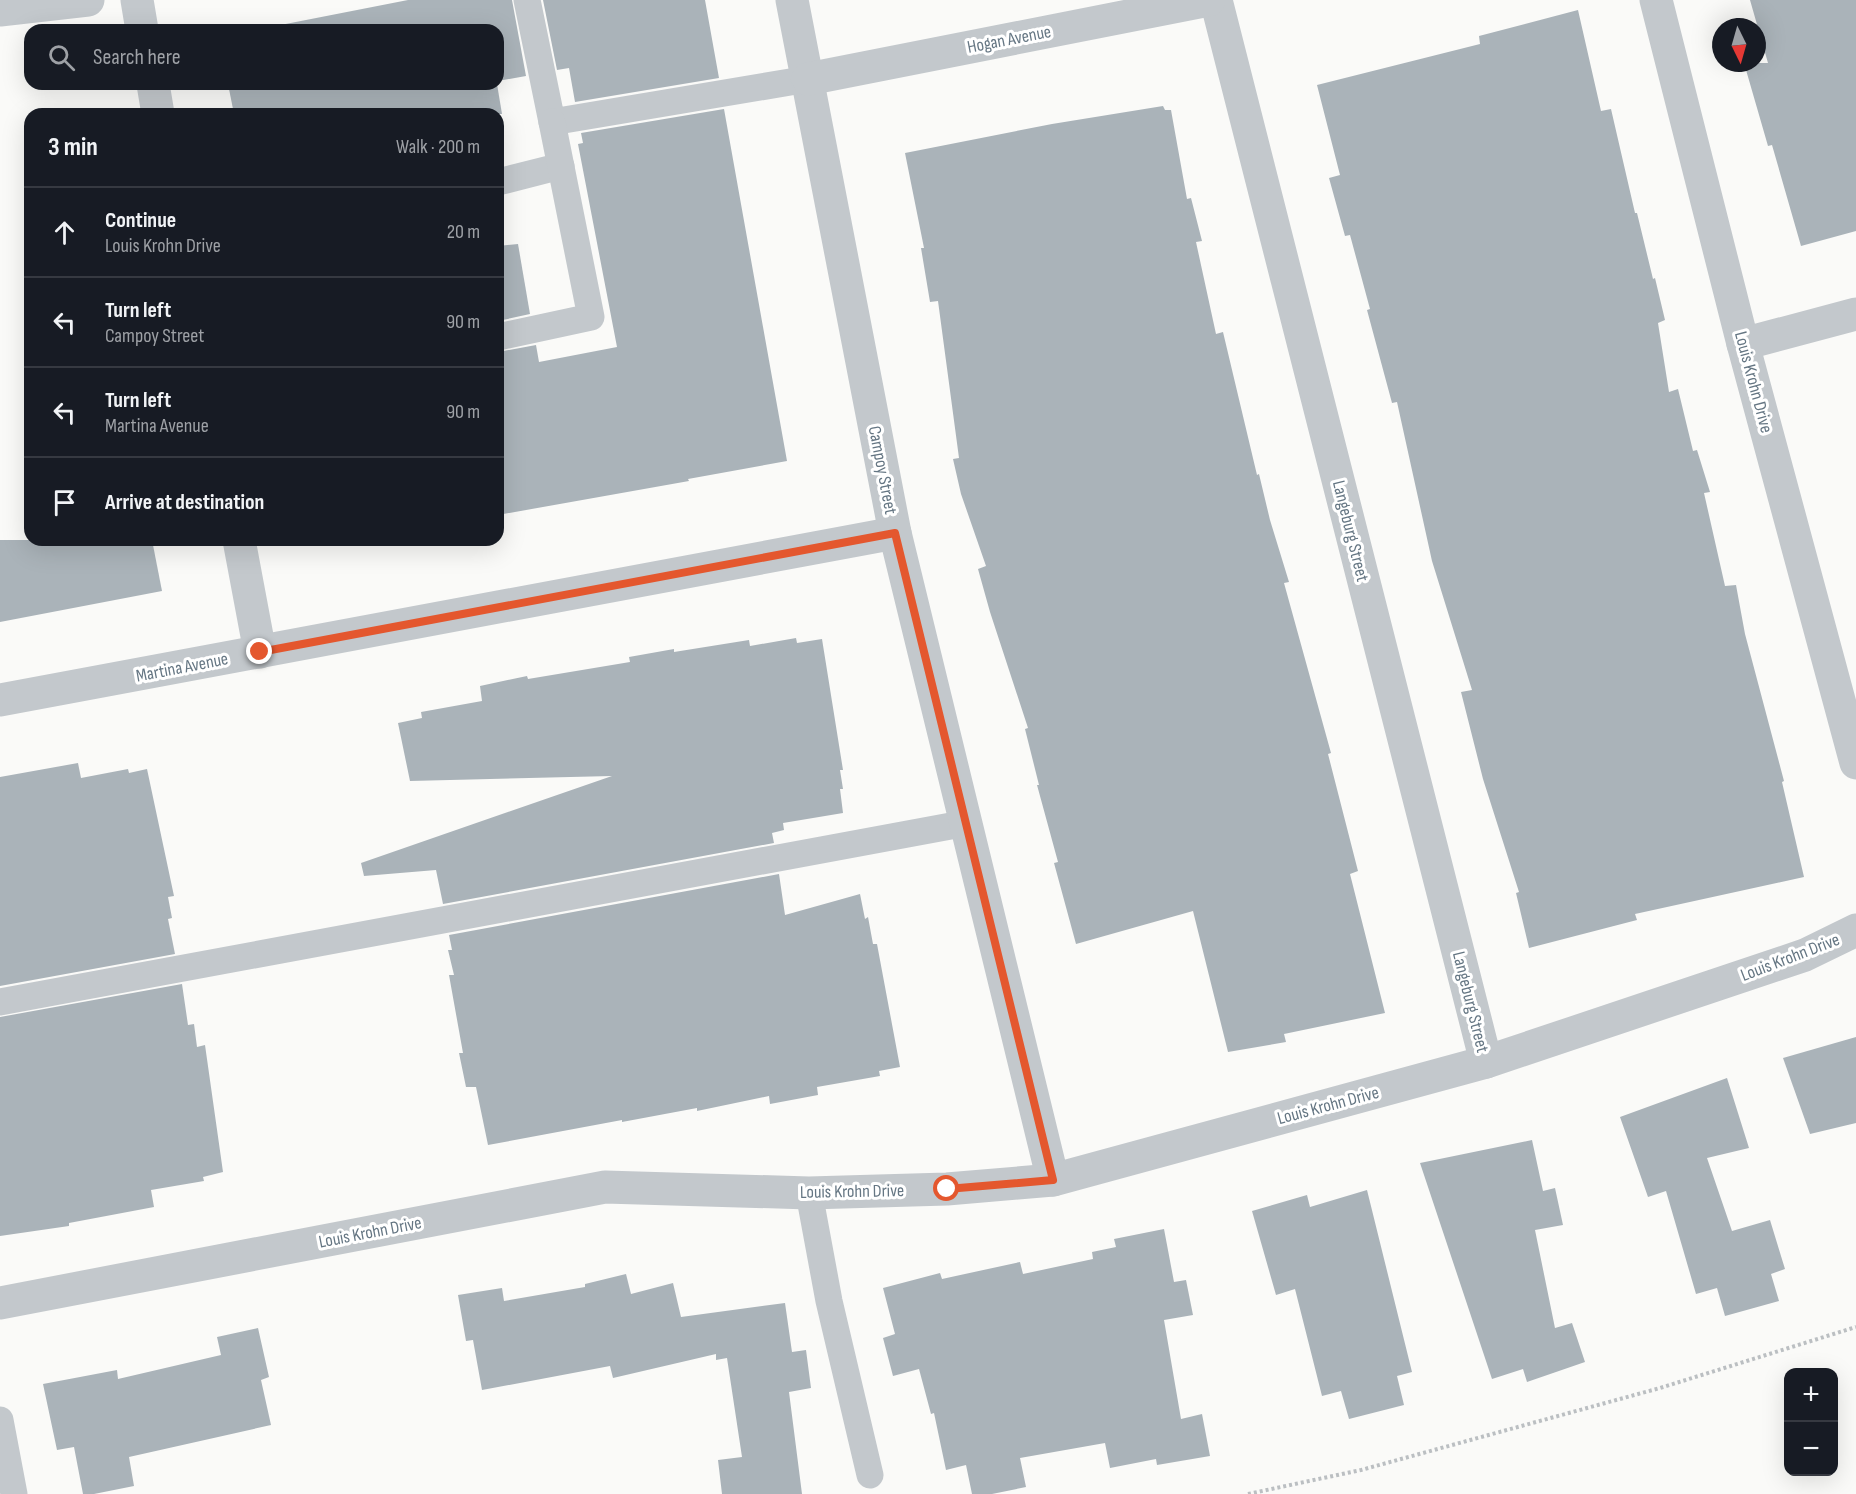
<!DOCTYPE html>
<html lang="en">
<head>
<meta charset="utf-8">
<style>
  :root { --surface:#171b24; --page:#242831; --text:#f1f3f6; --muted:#9ea1a6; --line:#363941 }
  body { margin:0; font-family:"Sofia Sans Condensed",sans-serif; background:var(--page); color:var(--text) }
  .controls { position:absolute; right:18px; bottom:18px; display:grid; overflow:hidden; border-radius:12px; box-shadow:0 6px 24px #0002 }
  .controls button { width:54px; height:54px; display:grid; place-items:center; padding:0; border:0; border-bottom:2px solid var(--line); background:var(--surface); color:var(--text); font:30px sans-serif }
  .compass { position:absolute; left:1712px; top:18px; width:54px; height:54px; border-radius:50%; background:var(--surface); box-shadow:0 6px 24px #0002; rotate:175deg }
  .stop { position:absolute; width:18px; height:18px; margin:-14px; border:4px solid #e4572e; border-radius:50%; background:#fff }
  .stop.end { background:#e4572e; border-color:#fff; box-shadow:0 2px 6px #0008 }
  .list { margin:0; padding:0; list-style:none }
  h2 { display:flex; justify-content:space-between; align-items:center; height:78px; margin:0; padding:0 24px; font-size:26px }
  h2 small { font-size:20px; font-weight:400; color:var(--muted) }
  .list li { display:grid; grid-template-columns:39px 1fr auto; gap:18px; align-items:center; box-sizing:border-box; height:90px; padding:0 24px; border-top:2px solid var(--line) }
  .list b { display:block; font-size:22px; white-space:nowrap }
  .list p { margin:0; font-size:20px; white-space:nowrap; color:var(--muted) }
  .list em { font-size:20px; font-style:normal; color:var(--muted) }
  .icon { flex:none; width:33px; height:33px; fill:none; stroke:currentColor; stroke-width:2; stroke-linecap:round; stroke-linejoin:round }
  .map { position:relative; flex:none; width:1856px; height:1494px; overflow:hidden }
  .search { position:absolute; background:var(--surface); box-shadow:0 6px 24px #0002; left:24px; top:24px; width:480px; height:66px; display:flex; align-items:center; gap:15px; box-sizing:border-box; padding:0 21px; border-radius:18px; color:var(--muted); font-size:22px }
  .panel { position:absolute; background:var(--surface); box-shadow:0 6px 24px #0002; left:24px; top:108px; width:480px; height:438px; border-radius:18px }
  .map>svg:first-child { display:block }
  .building { fill:#aab3b9 }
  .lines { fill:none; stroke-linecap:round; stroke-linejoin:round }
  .path { stroke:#bbbfc2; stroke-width:4; stroke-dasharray:3 3; stroke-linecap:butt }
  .lane { stroke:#c3c8cc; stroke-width:27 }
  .street { stroke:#c3c8cc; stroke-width:33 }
  .route { stroke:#e4572e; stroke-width:8 }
  .labels { text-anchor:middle; stroke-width:6; stroke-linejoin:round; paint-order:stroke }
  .street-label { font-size:18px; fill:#657683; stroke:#fff }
</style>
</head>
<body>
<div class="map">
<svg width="1856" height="1494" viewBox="0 0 1856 1494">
  <rect width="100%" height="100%" fill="#fafaf8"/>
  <g class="building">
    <polygon points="408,0 512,0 526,76 498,81 498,30 255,30"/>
    <polygon points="543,0 705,0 719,78 575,102 569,68 557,70"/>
    <polygon points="1750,0 1856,0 1856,231 1801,246 1772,145 1768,146 1744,63 1768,63"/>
    <polygon points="1578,10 1601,111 1611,109 1635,213 1637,213 1653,279 1655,278 1665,320 1658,323 1669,392 1678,389 1693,451 1697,450 1710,492 1704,493 1725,586 1736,585 1745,634 1784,781 1782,782 1804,877 1635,914 1637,920 1529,948 1516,893 1519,892 1483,779 1461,692 1472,690 1432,561 1397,402 1392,403 1367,310 1370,309 1350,235 1345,236 1329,178 1340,175 1317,85 1480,44 1479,36"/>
    <polygon points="228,84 497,84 502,114 234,114"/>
    <polygon points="1163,106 1165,110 1171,110 1187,199 1191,198 1202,241 1196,242 1216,334 1223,332 1257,475 1259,474 1270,520 1289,582 1284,583 1331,753 1328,754 1358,871 1350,874 1385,1013 1284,1034 1286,1042 1228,1052 1193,911 1076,944 1054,863 1058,862 1037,785 1039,785 1025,729 1028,728 990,612 978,569 986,566 961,494 953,459 959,458 938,301 930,302 921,248 924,248 905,153 1052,124"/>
    <polygon points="724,109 787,461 688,479 689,481 498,515 498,352 536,345 539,362 617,347 578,144 583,143 581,133"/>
    <polygon points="518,244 530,314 498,321 498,246"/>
    <polygon points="0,540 152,540 162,591 0,622"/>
    <polygon points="796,638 797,643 822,639 843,770 840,770 843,789 840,789 843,813 783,823 784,830 772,833 774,843 443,904 436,870 364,876 361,863 612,776 410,781 398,723 422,718 421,712 482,701 480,686 527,676 528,679 630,662 629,657 674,649 674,652 749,640 750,646"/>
    <polygon points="78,763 81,778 128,769 129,773 147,769 174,896 168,897 172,918 168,919 175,954 0,986 0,777"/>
    <polygon points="779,874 785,915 860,894 865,919 868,917 873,944 877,944 900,1067 879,1071 880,1076 817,1087 818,1095 770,1104 769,1096 697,1111 697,1108 622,1122 622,1120 488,1145 476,1087 466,1087 459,1053 463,1053 449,975 454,975 448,950 452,950 449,935"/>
    <polygon points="182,984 188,1025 194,1024 197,1047 205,1045 223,1172 203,1177 204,1181 151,1190 154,1207 69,1223 69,1226 0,1236 0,1017"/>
    <polygon points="1856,1037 1856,1123 1810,1134 1783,1058"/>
    <polygon points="1727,1078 1749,1148 1707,1158 1732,1231 1770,1220 1785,1269 1771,1274 1779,1301 1725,1316 1717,1288 1696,1294 1666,1191 1648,1197 1620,1117"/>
    <polygon points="1532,1140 1543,1191 1555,1188 1563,1225 1535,1230 1555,1328 1572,1323 1585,1362 1527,1382 1523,1369 1492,1379 1420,1163"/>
    <polygon points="1367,1190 1412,1372 1397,1376 1404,1405 1349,1419 1341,1391 1322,1396 1295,1289 1276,1295 1252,1211 1307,1195 1310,1207"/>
    <polygon points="1164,1229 1174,1282 1186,1280 1193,1315 1164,1320 1181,1419 1202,1414 1210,1456 1157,1465 1156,1459 1110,1468 1105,1443 1020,1458 1026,1487 992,1494 972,1494 966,1465 946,1470 934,1413 931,1414 919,1369 893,1376 883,1338 895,1334 883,1288 940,1273 942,1279 1020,1262 1023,1274 1093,1259 1092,1252 1116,1247 1114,1239"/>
    <polygon points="626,1274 631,1294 673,1283 681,1317 785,1303 792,1352 806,1350 811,1388 789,1392 802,1494 722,1494 718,1460 742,1457 727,1358 716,1360 716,1354 613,1378 610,1366 482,1390 473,1340 466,1341 458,1295 502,1288 504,1301 585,1287 585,1284"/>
    <polygon points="258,1328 269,1377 261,1380 271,1425 129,1457 134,1486 94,1494 83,1494 74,1447 57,1450 43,1384 117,1370 118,1379 221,1355 217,1337"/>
  </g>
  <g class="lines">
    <polyline class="path" points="1248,1494 1361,1470 1660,1388 1856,1327"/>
    <g class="lane">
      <polyline points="527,0 552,122 808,79"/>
      <polyline points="498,182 561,166"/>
      <polyline points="498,337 591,317 552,122"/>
      <polyline points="0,1002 967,823"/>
      <polyline points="809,1193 829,1301 870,1475"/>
      <polyline points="0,1420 14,1494"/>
    </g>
    <g class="street">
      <polyline points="137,0 142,30"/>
      <polyline points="792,0 895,533 1053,1180"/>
      <polyline points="1216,0 1486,1062"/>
      <polyline points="1656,0 1743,344 1856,763"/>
      <polyline points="0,10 88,0"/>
      <polyline points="808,79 1209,0"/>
      <polyline points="153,84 158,114"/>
      <polyline points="1743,344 1856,314"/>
      <polyline points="239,540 260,652"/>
      <polyline points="0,700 895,533"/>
      <polyline points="0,1303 605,1187 809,1193 947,1189 1053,1180 1486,1062 1805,955 1856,930"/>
    </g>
  </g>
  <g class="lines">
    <polyline class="route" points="260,652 895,533 1053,1180 947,1189"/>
  </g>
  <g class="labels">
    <g class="street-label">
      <text transform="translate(1009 39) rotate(-11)" y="6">Hogan Avenue</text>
      <text transform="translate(1754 382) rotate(75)" y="6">Louis Krohn Drive</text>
      <text transform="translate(883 470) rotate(79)" y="6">Campoy Street</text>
      <text transform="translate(1351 531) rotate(76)" y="6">Langeburg Street</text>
      <text transform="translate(182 667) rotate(-11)" y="6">Martina Avenue</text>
      <text transform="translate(1790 957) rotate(-21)" y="6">Louis Krohn Drive</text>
      <text transform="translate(1471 1002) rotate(76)" y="6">Langeburg Street</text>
      <text transform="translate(1328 1105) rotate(-15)" y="6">Louis Krohn Drive</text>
      <text transform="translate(852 1191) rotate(-1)" y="6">Louis Krohn Drive</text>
      <text transform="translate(370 1232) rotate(-11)" y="6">Louis Krohn Drive</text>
    </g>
  </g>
</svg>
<div class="controls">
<button>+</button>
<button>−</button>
</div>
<svg class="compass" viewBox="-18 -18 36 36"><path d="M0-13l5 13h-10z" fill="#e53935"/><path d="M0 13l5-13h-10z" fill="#9ea1a6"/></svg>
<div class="stop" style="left:947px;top:1189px"></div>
<div class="stop end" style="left:260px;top:652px"></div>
<div class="search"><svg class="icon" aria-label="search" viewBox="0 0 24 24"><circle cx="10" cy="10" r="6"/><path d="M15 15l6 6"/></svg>Search here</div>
<section class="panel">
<h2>3 min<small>Walk · 200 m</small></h2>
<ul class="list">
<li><svg class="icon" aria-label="ahead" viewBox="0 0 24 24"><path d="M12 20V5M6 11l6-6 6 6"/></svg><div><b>Continue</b><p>Louis Krohn Drive</p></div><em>20 m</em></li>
<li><svg class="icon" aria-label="left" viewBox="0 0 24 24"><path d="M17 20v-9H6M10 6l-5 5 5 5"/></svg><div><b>Turn left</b><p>Campoy Street</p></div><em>90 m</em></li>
<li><svg class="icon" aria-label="left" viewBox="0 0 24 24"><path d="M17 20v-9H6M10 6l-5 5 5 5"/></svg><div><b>Turn left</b><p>Martina Avenue</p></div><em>90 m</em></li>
<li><svg class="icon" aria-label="arrive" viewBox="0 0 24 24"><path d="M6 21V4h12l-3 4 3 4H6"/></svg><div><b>Arrive at destination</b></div></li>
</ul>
</section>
</div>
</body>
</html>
